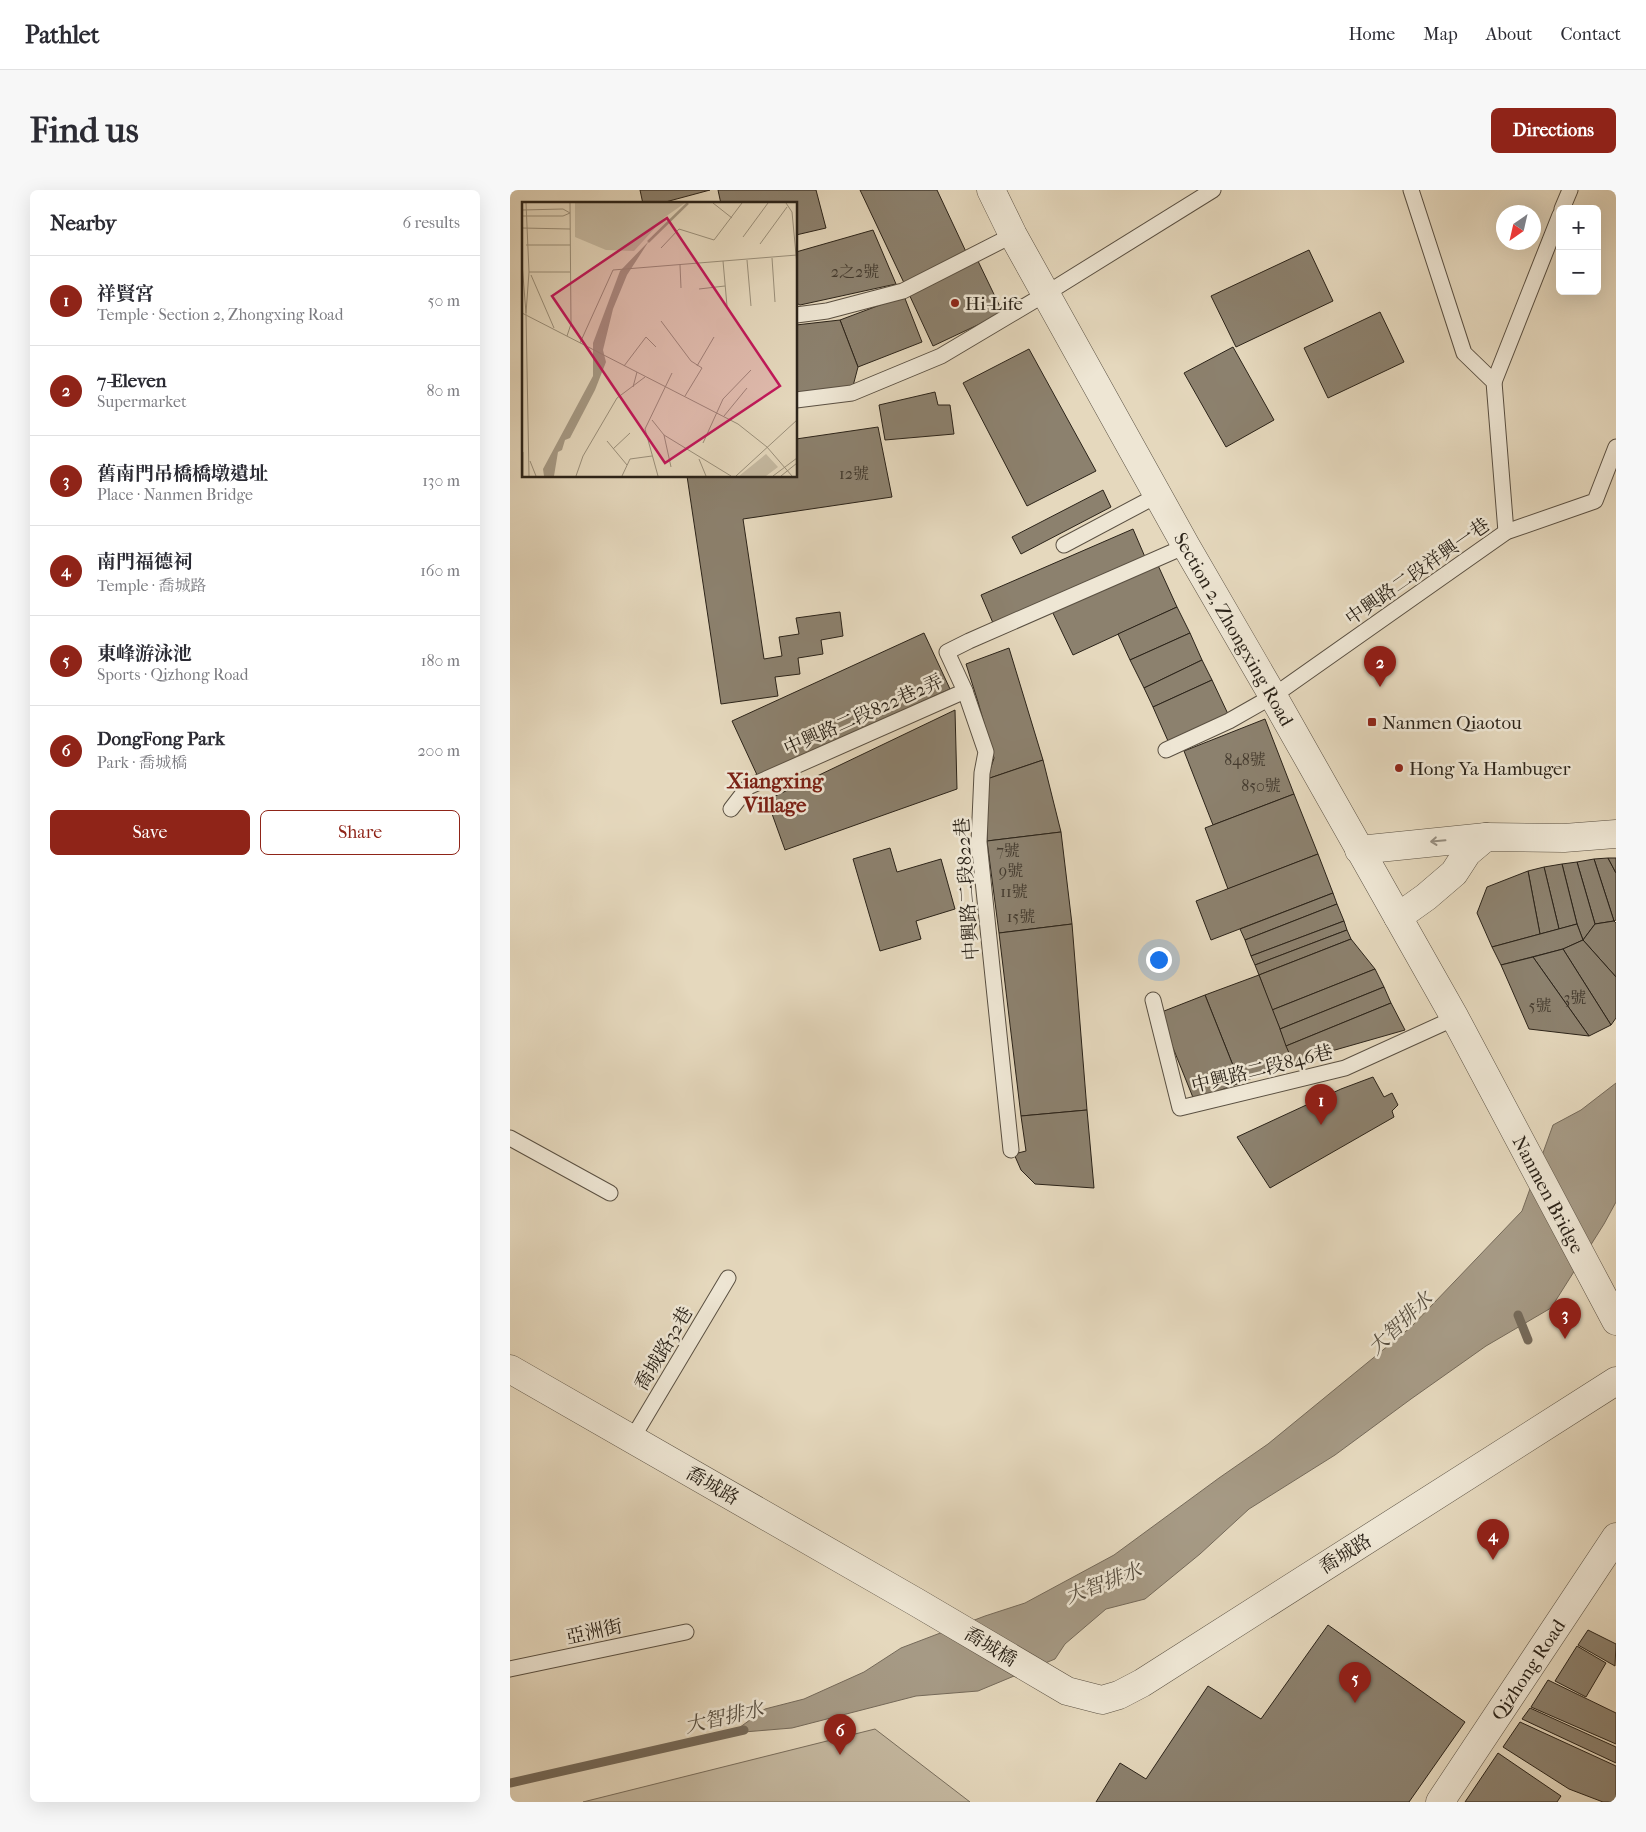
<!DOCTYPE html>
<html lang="en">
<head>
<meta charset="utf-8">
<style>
  :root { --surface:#fff; --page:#f7f7f7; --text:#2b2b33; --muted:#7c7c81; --line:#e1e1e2; --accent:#8f2418 }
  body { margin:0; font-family:"IM FELL French Canon","Noto Serif TC",serif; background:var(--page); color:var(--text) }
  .controls { position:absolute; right:15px; top:15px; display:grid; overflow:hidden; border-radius:8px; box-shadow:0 5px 20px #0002 }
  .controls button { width:45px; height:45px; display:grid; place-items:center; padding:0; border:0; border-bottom:1px solid var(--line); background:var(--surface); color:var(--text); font:25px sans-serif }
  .compass { position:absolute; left:986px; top:15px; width:45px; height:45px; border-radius:50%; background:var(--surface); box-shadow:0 5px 20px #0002; rotate:214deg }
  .you { position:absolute; left:648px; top:769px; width:18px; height:18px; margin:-12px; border:4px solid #fff; border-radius:50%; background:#1a73e8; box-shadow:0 0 0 8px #1a73e833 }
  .badge { display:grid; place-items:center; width:32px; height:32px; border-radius:50%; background:var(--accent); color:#fff; font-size:16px; font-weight:700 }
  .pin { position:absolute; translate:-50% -41px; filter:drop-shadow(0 1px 2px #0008) }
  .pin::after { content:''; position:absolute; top:26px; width:18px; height:15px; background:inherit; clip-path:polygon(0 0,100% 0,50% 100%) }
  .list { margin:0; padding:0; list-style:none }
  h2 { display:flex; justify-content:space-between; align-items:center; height:65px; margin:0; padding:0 20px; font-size:21px }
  h2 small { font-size:16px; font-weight:400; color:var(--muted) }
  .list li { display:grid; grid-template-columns:32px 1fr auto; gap:15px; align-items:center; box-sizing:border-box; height:90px; padding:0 20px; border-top:1px solid var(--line) }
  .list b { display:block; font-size:19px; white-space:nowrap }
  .list p { margin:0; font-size:16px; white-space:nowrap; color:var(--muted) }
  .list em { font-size:16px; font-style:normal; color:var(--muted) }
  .actions { display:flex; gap:10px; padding:15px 20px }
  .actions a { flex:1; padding:11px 0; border:1px solid var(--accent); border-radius:8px; text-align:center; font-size:18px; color:var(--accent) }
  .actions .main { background:var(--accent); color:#fff }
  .map { position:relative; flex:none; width:1106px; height:1612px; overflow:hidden; border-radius:8px }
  header { display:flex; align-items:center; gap:30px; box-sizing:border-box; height:70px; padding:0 25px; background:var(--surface); border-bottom:1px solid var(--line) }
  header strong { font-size:24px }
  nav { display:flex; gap:28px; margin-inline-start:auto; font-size:18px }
  .intro { display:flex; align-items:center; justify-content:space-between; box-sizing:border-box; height:120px; padding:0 30px }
  h1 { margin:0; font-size:35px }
  .button { padding:12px 22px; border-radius:8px; background:var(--accent); color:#fff; font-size:18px; font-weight:700 }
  main { display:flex; gap:30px; padding:0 30px }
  aside { flex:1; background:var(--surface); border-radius:8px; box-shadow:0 5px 20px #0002 }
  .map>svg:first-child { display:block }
  .green { fill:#c5b9a1; stroke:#786e5d }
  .water { fill:#a69a85; stroke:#756a5a }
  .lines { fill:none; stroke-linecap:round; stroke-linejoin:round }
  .stream { stroke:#756a5a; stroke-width:9 }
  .building { fill:#8c816e; stroke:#2b2319 }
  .service-casing { stroke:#5a5042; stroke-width:17 }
  .minor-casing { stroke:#5a5042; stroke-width:29 }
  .tertiary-casing { stroke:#5a5042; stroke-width:29 }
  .service { stroke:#eee6d4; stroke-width:15 }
  .minor { stroke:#eee6d4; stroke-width:28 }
  .tertiary { stroke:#eee6d4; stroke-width:28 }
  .oneway { stroke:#968e80 }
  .poi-dot { fill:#8f2418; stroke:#eee6d4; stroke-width:2 }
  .labels { text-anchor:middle; stroke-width:5; stroke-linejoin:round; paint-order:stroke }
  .number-label { font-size:16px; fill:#433a2e }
  .poi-label { font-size:19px; fill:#2b2319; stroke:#eee6d4; text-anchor:start }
  .street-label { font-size:19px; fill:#2b2319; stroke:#eee6d4 }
  .water-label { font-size:20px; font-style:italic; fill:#564d3f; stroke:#eee6d4 }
  .quarter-label { font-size:21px; font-weight:bold; fill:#7a1f14; stroke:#eee6d4 }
  .inset-river { fill:none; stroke:#a69a85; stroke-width:2.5 }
  .inset-road { fill:none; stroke:#9b907b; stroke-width:1 }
  .view { fill:#c2185b; fill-opacity:0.15; stroke:#c2185b; stroke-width:2.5 }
  .inset-edge { fill:none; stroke:#2b2319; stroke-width:2.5 }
</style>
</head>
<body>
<header>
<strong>Pathlet</strong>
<nav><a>Home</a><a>Map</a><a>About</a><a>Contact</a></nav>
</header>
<div class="intro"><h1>Find us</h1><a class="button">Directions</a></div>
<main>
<aside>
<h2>Nearby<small>6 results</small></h2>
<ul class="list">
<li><span class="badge">1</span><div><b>祥賢宮</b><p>Temple · Section 2, Zhongxing Road</p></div><em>50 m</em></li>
<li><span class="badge">2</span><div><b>7-Eleven</b><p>Supermarket</p></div><em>80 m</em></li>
<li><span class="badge">3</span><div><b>舊南門吊橋橋墩遺址</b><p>Place · Nanmen Bridge</p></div><em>130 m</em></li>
<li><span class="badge">4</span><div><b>南門福德祠</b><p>Temple · 喬城路</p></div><em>160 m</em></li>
<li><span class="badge">5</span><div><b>東峰游泳池</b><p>Sports · Qizhong Road</p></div><em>180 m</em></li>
<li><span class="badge">6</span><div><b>DongFong Park</b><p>Park · 喬城橋</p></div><em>200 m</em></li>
</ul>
<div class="actions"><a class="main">Save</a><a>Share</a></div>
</aside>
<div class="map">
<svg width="1106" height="1612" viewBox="0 0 1106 1612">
  <rect width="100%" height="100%" fill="#e5d8bd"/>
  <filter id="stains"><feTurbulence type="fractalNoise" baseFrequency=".004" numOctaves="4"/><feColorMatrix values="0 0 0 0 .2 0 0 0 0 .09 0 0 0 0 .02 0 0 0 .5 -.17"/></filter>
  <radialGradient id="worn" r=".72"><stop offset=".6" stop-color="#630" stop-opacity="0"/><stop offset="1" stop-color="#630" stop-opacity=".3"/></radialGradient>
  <polygon class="green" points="365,1539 460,1612 73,1612"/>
  <polygon class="water" points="1106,893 1106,1012 1094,1034 1041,1118 976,1156 901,1209 825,1265 739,1319 690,1364 635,1409 596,1419 555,1454 545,1469 468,1501 406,1506 282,1538 222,1543 255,1519 294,1509 354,1482 391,1458 475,1426 515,1413 604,1365 709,1288 758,1254 901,1137 1012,1021 1043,935 1071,920"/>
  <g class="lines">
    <g class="stream">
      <polyline points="1008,1125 1018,1150"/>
      <polyline points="0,1593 234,1540"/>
    </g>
  </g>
  <g class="building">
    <polygon points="130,0 200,0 148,14 133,14"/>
    <polygon points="208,0 306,0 316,38 286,45 286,14 211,14"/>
    <polygon points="350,0 427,0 458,66 395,95"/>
    <polygon points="363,40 386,94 290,115 286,113 286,62"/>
    <polygon points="799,60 823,111 726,157 701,106"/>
    <polygon points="467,69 493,123 423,156 398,102"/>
    <polygon points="394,106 412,152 348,177 330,130"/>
    <polygon points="870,122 894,172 818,208 794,158"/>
    <polygon points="330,130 348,177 343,196 286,203 286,135"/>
    <polygon points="723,157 764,230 716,257 674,183"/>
    <polygon points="519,159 586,281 517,316 453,193"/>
    <polygon points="425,202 428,215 440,215 444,244 375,250 369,215"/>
    <polygon points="368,237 382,307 233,329 254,469 272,466 269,447 289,444 286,428 330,422 333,446 311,450 313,464 288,468 290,484 265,487 268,506 211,514 177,286 286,286 286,249"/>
    <polygon points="593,300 601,317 511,364 502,347"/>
    <polygon points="623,339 635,367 483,433 471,405"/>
    <polygon points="646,371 667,417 563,465 541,419"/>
    <polygon points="667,417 680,443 620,470 608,444"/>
    <polygon points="414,443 440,499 248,587 222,531"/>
    <polygon points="680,443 692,470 634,498 620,470"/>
    <polygon points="499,458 533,570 477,589 484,568 468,512 456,474"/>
    <polygon points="692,470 702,490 643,517 634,498"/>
    <polygon points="702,490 718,524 658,551 643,517"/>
    <polygon points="445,520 447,599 275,660 257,610"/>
    <polygon points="755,529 784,604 703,635 674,561"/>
    <polygon points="533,570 551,642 477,651 477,589"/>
    <polygon points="784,604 808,664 718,699 695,638"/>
    <polygon points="551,642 562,734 489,743 477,651"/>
    <polygon points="380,658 387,682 431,669 445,719 406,731 411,749 370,761 343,669"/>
    <polygon points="808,664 823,703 701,750 686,711"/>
    <polygon points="1098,668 1106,683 1106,730 1104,731 1084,669"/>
    <polygon points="1098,668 1106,668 1106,683"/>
    <polygon points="1084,669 1104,731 1085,734 1067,672"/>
    <polygon points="1067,672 1085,734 1073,750 1067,734 1052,674"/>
    <polygon points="1052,674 1067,734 1049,739 1034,677"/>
    <polygon points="1034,677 1049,739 1030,744 1018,681"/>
    <polygon points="1018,681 1030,744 982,757 967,723 977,697"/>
    <polygon points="823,703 827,714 735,750 730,739"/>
    <polygon points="827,714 834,731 741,766 735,750"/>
    <polygon points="834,731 837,740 745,775 741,766"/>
    <polygon points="1104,731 1106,733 1106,787 1073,750 1085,734"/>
    <polygon points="562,734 577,920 511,926 489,743"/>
    <polygon points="1067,734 1073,750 1053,759 991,775 982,757"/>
    <polygon points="837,740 841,749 749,785 745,775"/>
    <polygon points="841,749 865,779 762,820 749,785"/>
    <polygon points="1073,750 1106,787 1106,828 1101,835 1053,759"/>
    <polygon points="1053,759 1101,835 1079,846 1023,767"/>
    <polygon points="1023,767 1079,846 1019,839 991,775"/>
    <polygon points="865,779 874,797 770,839 762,820"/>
    <polygon points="749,785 783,872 730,893 695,805"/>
    <polygon points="874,797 881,813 776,856 770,839"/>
    <polygon points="695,805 730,893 684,910 649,823"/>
    <polygon points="881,813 895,840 783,872 776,856"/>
    <polygon points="863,887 874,907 882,903 888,915 882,921 884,927 760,998 727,947 831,899"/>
    <polygon points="577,920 584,998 525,994 511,980 504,964 516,961 511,926"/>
    <polygon points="818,1435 955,1532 899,1612 586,1612 610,1573 636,1589 698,1496 751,1529"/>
    <polygon points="1078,1440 1106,1454 1105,1476 1068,1455"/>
    <polygon points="1067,1456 1096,1473 1076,1507 1045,1491"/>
    <polygon points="1038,1490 1106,1523 1106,1554 1021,1517"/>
    <polygon points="1020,1518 1106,1557 1106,1573 1012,1529"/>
    <polygon points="1010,1532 1106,1576 1106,1612 1093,1612 1059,1599 993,1557"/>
    <polygon points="988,1563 1051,1606 1047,1612 955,1612"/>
  </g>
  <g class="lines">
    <defs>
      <g id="service">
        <polyline points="901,0 954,163 984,192 996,342"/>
        <polyline points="1052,19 1060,0"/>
        <polyline points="286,125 317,121 393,101 503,45"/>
        <polyline points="984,192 1050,25"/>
        <polyline points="286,210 342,203 431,166 537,103 703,0"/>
        <polyline points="554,355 648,305"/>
        <polyline points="656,560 719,531 763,506 996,342 1085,311 1106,257"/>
        <polyline points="221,619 238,597 455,501"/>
        <polyline points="643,810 670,918 835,878 945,828"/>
        <polyline points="0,948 100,1003"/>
        <polyline points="501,960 469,652 472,583 476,562 455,501 437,462 459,451 676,356"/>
        <polyline points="122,1249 218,1088"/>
        <polyline points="0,1479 176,1442"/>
      </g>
      <g id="minor">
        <polyline points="0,1179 406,1412 557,1501 592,1510 609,1505 632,1493 1106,1191"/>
        <path id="s1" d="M930 1612 1106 1347"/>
      </g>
      <g id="tertiary">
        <path id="s2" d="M481 0 503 45 676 356 763 506 945 828 1106 1131"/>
        <polyline points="849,660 976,647 1054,648 1106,644"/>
        <polyline points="888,727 916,707 944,683 957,663 976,647"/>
      </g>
    </defs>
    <use href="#service" class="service-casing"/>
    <use href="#minor" class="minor-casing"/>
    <use href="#tertiary" class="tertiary-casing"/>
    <use href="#service" class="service"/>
    <use href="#minor" class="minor"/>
    <use href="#tertiary" class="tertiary"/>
  </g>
  <defs><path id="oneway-shaft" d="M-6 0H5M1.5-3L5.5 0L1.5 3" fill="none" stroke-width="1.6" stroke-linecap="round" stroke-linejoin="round" transform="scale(1.25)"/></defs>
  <use class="oneway" href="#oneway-shaft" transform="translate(928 651) rotate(175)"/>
  <g class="poi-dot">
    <circle cx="445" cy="113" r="5"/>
    <rect x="857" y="527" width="10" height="10" rx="2.5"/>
    <circle cx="889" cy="578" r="5"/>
  </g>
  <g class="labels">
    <g class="number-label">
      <text x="345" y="87">2之2號</text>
      <text x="344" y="289">12號</text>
      <text x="735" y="575">848號</text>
      <text x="751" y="601">850號</text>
      <text x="498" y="666">7號</text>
      <text x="501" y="686">9號</text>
      <text x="504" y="707">11號</text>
      <text x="511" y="732">15號</text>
      <text x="1065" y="813">3號</text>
      <text x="1030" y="821">5號</text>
    </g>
    <g class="poi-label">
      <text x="455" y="120">Hi-Life</text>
      <text x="872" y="539">Nanmen Qiaotou</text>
      <text x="899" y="585">Hong Ya Hambuger</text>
    </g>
    <g class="street-label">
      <text transform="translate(907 381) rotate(-35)" y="7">中興路二段祥興一巷</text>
      <text dy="7" stroke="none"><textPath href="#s2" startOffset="502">Section 2, Zhongxing Road</textPath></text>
      <text transform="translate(353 524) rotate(-24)" y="7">中興路二段822巷2弄</text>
      <text transform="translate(456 699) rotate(-94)" y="7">中興路二段822巷</text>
      <text transform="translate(752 878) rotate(-14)" y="7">中興路二段846巷</text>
      <text dy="7" stroke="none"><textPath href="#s2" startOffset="1149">Nanmen Bridge</textPath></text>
      <text transform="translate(153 1158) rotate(-59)" y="7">喬城路32巷</text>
      <text transform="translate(203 1295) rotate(30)" y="7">喬城路</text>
      <text transform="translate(835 1363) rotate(-32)" y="7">喬城路</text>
      <text transform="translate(84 1441) rotate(-12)" y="7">亞洲街</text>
      <text transform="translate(481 1456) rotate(31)" y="7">喬城橋</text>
      <text dy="7" stroke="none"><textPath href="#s1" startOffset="159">Qizhong Road</textPath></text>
    </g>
    <g class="water-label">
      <text transform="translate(890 1133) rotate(-44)" y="7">大智排水</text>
      <text transform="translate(593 1393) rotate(-21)" y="7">大智排水</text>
      <text transform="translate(214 1527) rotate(-13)" y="7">大智排水</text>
    </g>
    <g class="quarter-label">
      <text x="265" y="598">Xiangxing<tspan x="265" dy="24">Village</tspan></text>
    </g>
  </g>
  <g transform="translate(12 12)">
    <rect width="275" height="275" fill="#e5d8bd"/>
    <path d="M53 1H163L143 15 112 49 84 48 53 35ZM244 252 256 265 244 274H217Z" fill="#c5b9a1"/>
    <path d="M127 39 105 73 91 107 81 148 84 160 73 188 48 236 43 238 40 248 36 250 32 274H22L21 267 71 174V141L98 69Z" fill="#a69a85"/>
    <path class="inset-river" d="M126 40 166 1"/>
    <path class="inset-road" d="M191 1 210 16M264 1 270 10 275 63M0 8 41 7 48 11M0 14H41L48 11M0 26 48 27M221 35 246 1M238 42 265 5M4 43H48M139 46 157 27 192 38 220 1M250 56 253 100M225 58 229 104M201 59 205 104M0 61 4 111 7 274M158 63 159 86M7 70H48M9 73 32 126M177 87 203 84M0 111 216 222 245 245 270 274M4 111 7 70 4 1M139 119 169 159 180 166 163 194M45 134 49 122 48 1M58 141 91 68 275 53M102 164 124 135 134 145M175 164 192 135M111 185 115 170M202 214 225 186M130 218 142 233 209 274M142 233 149 265M85 239 105 263M181 241 201 197 229 168M91 247 108 231M177 257 184 274M8 259 14 274M1 274V250M54 274 61 254 95 196 123 175M100 274 108 257 130 254M136 274 123 227 150 171M214 274 275 218M251 274 275 256M259 274 275 261"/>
    <path class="view" d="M145 16 258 184 143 261 30 94Z"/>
    <rect width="275" height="275" class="inset-edge"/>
  </g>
  <rect width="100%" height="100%" filter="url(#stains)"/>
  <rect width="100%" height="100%" fill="url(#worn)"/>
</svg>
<div class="controls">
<button>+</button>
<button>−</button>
</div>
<svg class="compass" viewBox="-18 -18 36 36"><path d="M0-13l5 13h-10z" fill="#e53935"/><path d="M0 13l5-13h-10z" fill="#7c7c81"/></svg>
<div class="you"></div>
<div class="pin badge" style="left:811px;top:935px">1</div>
<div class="pin badge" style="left:870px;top:497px">2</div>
<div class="pin badge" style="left:1055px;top:1149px">3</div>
<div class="pin badge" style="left:983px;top:1370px">4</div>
<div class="pin badge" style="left:845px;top:1513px">5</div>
<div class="pin badge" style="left:330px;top:1565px">6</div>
</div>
</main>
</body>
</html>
